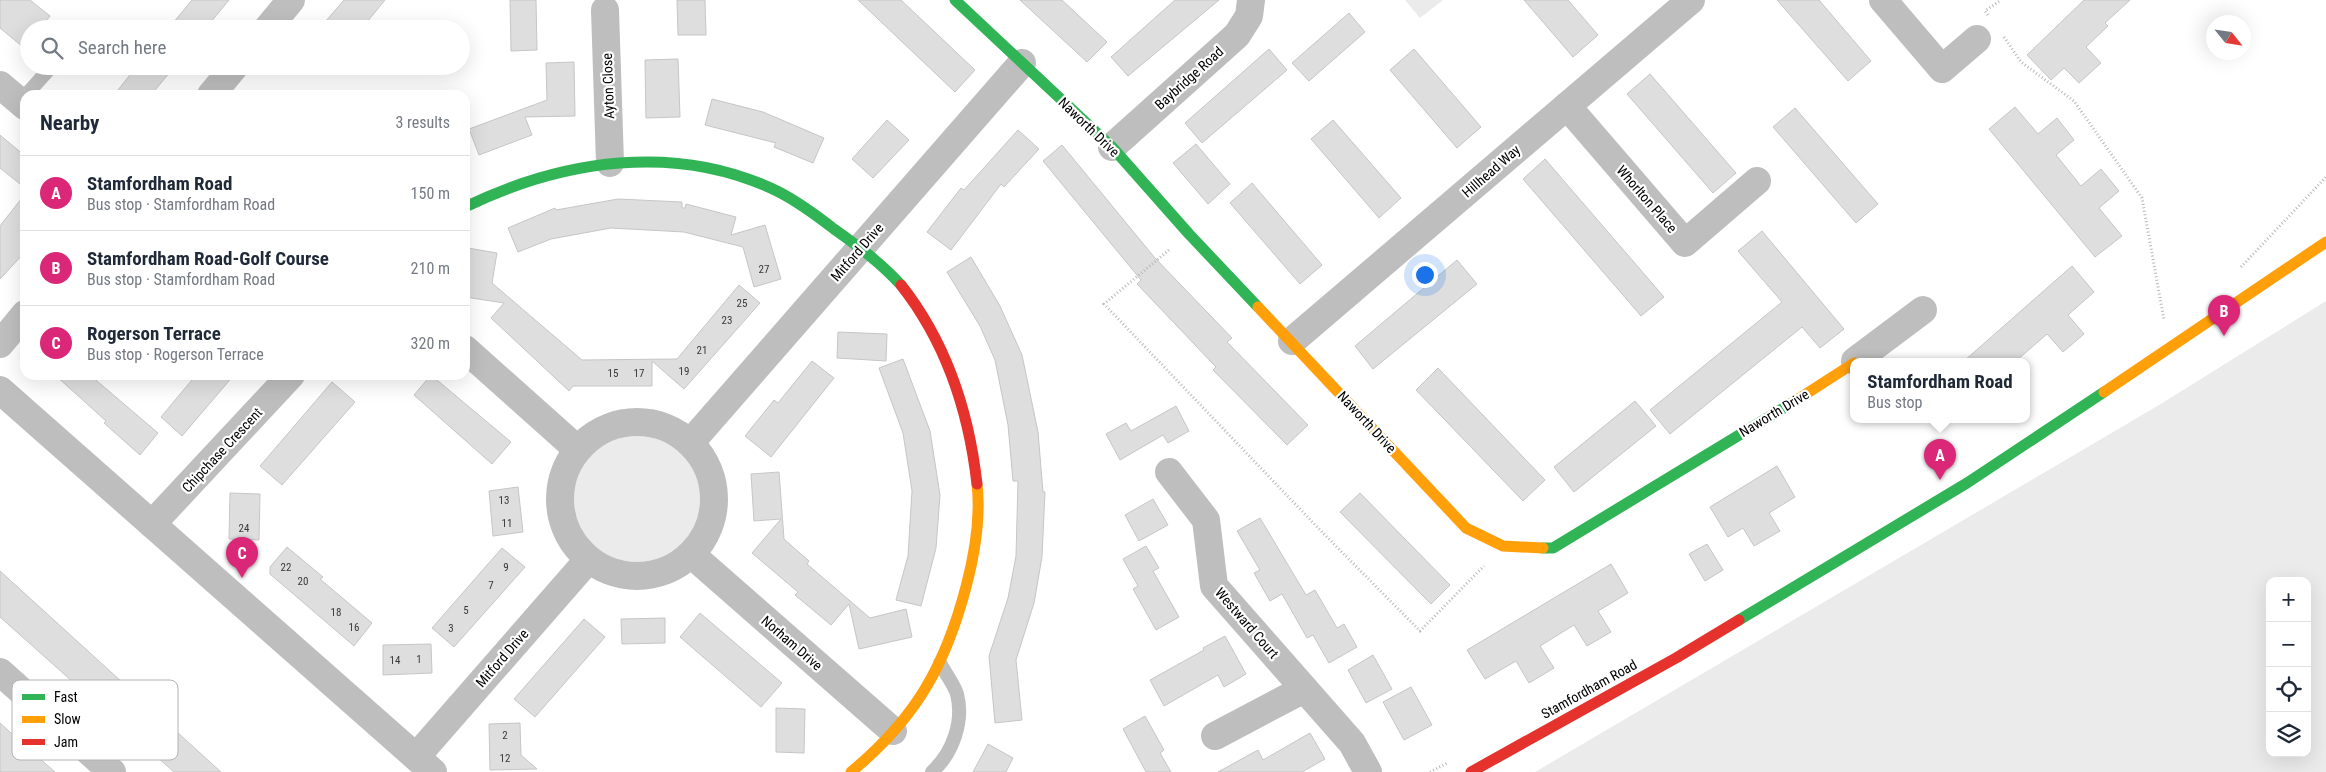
<!DOCTYPE html>
<html lang="en">
<head>
<meta charset="utf-8">
<style>
  :root { --surface:#fff; --page:#f6f6f7; --text:#1f2937; --muted:#747a83; --line:#e0e1e3; --accent:#db2777 }
  body { margin:0; font-family:"Roboto Condensed",sans-serif; background:var(--page); color:var(--text) }
  .controls { position:absolute; right:15px; bottom:15px; display:grid; overflow:hidden; border-radius:10px; box-shadow:0 5px 20px #0002 }
  .controls button { width:45px; height:45px; display:grid; place-items:center; padding:0; border:0; border-bottom:1px solid var(--line); background:var(--surface); color:var(--text); font:25px sans-serif }
  .compass { position:absolute; left:2206px; top:15px; width:45px; height:45px; border-radius:50%; background:var(--surface); box-shadow:0 5px 20px #0002; rotate:120deg }
  .you { position:absolute; left:1424px; top:274px; width:18px; height:18px; margin:-12px; border:4px solid #fff; border-radius:50%; background:#1a73e8; box-shadow:0 0 0 8px #1a73e833 }
  .badge { display:grid; place-items:center; width:32px; height:32px; border-radius:50%; background:var(--accent); color:#fff; font-size:16px; font-weight:700 }
  .pin { position:absolute; translate:-50% -41px; filter:drop-shadow(0 1px 2px #0008) }
  .pin::after { content:''; position:absolute; top:26px; width:18px; height:15px; background:inherit; clip-path:polygon(0 0,100% 0,50% 100%) }
  .popup { position:absolute; left:1850px; top:358px; width:180px; height:65px; box-sizing:border-box; display:grid; place-content:center; border-radius:10px; background:var(--surface); filter:drop-shadow(0 1px 4px #0005); font-size:16px; white-space:nowrap; color:var(--muted) }
  .popup b { font-size:19px; color:var(--text) }
  .popup::after { content:''; position:absolute; left:50%; top:100%; margin-left:-10px; border:10px solid transparent; border-top-color:var(--surface) }
  .list { margin:0; padding:0; list-style:none }
  h2 { display:flex; justify-content:space-between; align-items:center; height:65px; margin:0; padding:0 20px; font-size:21px }
  h2 small { font-size:16px; font-weight:400; color:var(--muted) }
  .list li { display:grid; grid-template-columns:32px 1fr auto; gap:15px; align-items:center; box-sizing:border-box; height:75px; padding:0 20px; border-top:1px solid var(--line) }
  .list b { display:block; font-size:19px; white-space:nowrap }
  .list p { margin:0; font-size:16px; white-space:nowrap; color:var(--muted) }
  .list em { font-size:16px; font-style:normal; color:var(--muted) }
  .icon { flex:none; width:28px; height:28px; fill:none; stroke:currentColor; stroke-width:2; stroke-linecap:round; stroke-linejoin:round }
  .map { position:relative; flex:none; width:2326px; height:772px; overflow:hidden }
  .search { position:absolute; background:var(--surface); box-shadow:0 5px 20px #0002; left:20px; top:20px; width:450px; height:55px; display:flex; align-items:center; gap:12px; box-sizing:border-box; padding:0 18px; border-radius:28px; color:var(--muted); font-size:19px }
  .panel { position:absolute; background:var(--surface); box-shadow:0 5px 20px #0002; left:20px; top:90px; width:450px; height:290px; border-radius:15px }
  .map>svg:first-child { display:block }
  .green { fill:#ebebeb; fill-rule:evenodd }
  .building { fill:#dedede; stroke:#c6c6c6 }
  .lines { fill:none; stroke-linecap:round; stroke-linejoin:round }
  .path { stroke:#b9b9b9; stroke-width:3; stroke-dasharray:1 2.5; stroke-linecap:butt }
  .lane { stroke:#bebebe; stroke-width:14 }
  .street { stroke:#bebebe; stroke-width:28 }
  .fast { stroke:#30b455; stroke-width:11 }
  .slow { stroke:#ff9f0a; stroke-width:11 }
  .jam { stroke:#e5322d; stroke-width:11 }
  .labels { text-anchor:middle; stroke-width:4.5; stroke-linejoin:round; paint-order:stroke }
  .number-label { font-size:11px; fill:#383838 }
  .street-label { font-size:14px; fill:#000; stroke:#fff }
  .key { fill:#fff; stroke:#b2b2b2; stroke-width:1 }
  .key-label { font-size:14px; fill:#000 }
</style>
</head>
<body>
<div class="map">
<svg width="2326" height="772" viewBox="0 0 2326 772">
  <rect width="100%" height="100%" fill="#fff"/>
  <g class="green">
    <polygon points="1405,0 1443,0 1420,18"/>
    <path d="M2326 301V772H1535L2159 405ZM2270 581H2307V753H2270Z"/>
    <circle cx="636" cy="500" r="65"/>
  </g>
  <g class="building">
    <polygon points="0,0 30,0 50,16 40,29 29,29 29,52 0,28"/>
    <polygon points="192,0 229,0 205,29 168,29"/>
    <polygon points="344,0 385,0 362,28 360,26 358,29 319,29"/>
    <polygon points="510,0 536,0 537,50 511,51"/>
    <polygon points="677,0 705,0 706,35 678,35"/>
    <polygon points="858,0 901,0 975,70 955,92"/>
    <polygon points="1020,0 1062,0 1107,42 1087,62"/>
    <polygon points="1175,0 1219,0 1128,76 1111,57"/>
    <polygon points="1524,0 1568,0 1598,35 1573,57"/>
    <polygon points="1777,0 1819,0 1871,61 1848,81"/>
    <polygon points="2084,0 2130,0 2105,23 2108,26 2086,47 2101,63 2079,83 2064,68 2051,80 2027,55"/>
    <polygon points="1349,13 1365,32 1309,81 1292,63"/>
    <polygon points="1269,49 1287,70 1202,143 1185,123"/>
    <polygon points="1414,49 1481,127 1457,148 1390,70"/>
    <polygon points="678,59 680,117 646,118 645,60"/>
    <polygon points="574,62 575,116 525,117 532,135 479,155 469,129 547,100 546,63"/>
    <polygon points="137,66 175,66 151,95 114,95"/>
    <polygon points="310,66 326,66 320,74"/>
    <polygon points="1650,74 1736,173 1713,193 1627,94"/>
    <polygon points="712,99 763,112 824,138 813,163 774,147 776,143 705,125"/>
    <polygon points="2015,107 2038,134 2057,118 2074,140 2056,155 2081,186 2101,169 2119,191 2099,208 2122,236 2095,257 1989,129"/>
    <polygon points="1795,108 1878,204 1856,223 1773,127"/>
    <polygon points="887,120 909,140 873,178 852,159"/>
    <polygon points="1333,120 1401,198 1379,218 1311,139"/>
    <polygon points="1018,130 1039,149 1004,187 1001,184 951,250 927,232 961,188 964,190"/>
    <polygon points="0,135 25,156 25,188 0,168"/>
    <polygon points="1196,144 1230,184 1208,204 1173,163"/>
    <polygon points="1062,145 1155,258 1232,338 1227,342 1308,425 1287,445 1213,370 1216,367 1137,284 1141,280 1043,161"/>
    <polygon points="1545,159 1664,297 1641,316 1523,179"/>
    <polygon points="1252,183 1322,265 1300,284 1230,203"/>
    <polygon points="25,194 25,252 0,279 0,226"/>
    <polygon points="618,199 682,202 682,208 685,208 686,204 736,217 731,235 765,225 781,279 754,287 743,247 684,232 611,228 551,239 518,252 508,228 555,208 556,210"/>
    <polygon points="1762,231 1844,329 1820,348 1802,327 1670,434 1650,410 1782,302 1738,251"/>
    <polygon points="468,248 497,253 492,283 582,360 677,359 739,285 760,303 684,389 652,361 652,386 573,386 569,391 491,318 504,303 465,297 465,269"/>
    <polygon points="971,257 1000,306 1022,355 1038,432 1043,492 1045,492 1042,557 1034,603 1016,660 1022,720 995,723 989,656 1008,598 1016,556 1018,481 1013,481 1008,425 995,360 980,326 947,272"/>
    <polygon points="1457,260 1477,284 1373,369 1355,346"/>
    <polygon points="2072,266 2094,292 2068,315 2084,334 2063,352 2047,334 2016,361 1964,361"/>
    <polygon points="838,332 887,334 886,361 837,358"/>
    <polygon points="903,359 930,431 940,495 936,548 921,606 896,600 908,556 912,491 903,433 879,368"/>
    <polygon points="812,361 834,378 771,457 745,436 774,400 778,403"/>
    <polygon points="1438,368 1545,480 1523,501 1416,390"/>
    <polygon points="55,375 90,375 158,433 140,455 104,423 106,421"/>
    <polygon points="196,375 234,375 182,436 161,417"/>
    <polygon points="431,375 511,442 492,464 414,395"/>
    <polygon points="332,382 355,402 282,485 260,466"/>
    <polygon points="1635,401 1656,426 1574,492 1554,467"/>
    <polygon points="1176,406 1189,431 1168,443 1163,435 1120,460 1106,434 1126,423 1131,431"/>
    <polygon points="1777,466 1795,497 1769,513 1780,531 1754,546 1743,528 1728,537 1710,507"/>
    <polygon points="779,472 784,539 809,561 807,564 870,618 906,609 912,637 859,649 849,604 831,625 795,595 798,592 752,553 781,519 754,521 751,474"/>
    <polygon points="518,487 523,532 493,536 489,491"/>
    <polygon points="230,493 260,494 259,540 229,539"/>
    <polygon points="1360,493 1450,585 1431,604 1340,512"/>
    <polygon points="1153,499 1168,525 1139,541 1125,515"/>
    <polygon points="1260,518 1306,595 1315,590 1337,628 1344,624 1357,647 1329,663 1313,635 1307,638 1282,594 1270,601 1254,573 1260,570 1237,531"/>
    <polygon points="1707,544 1723,570 1705,581 1689,554"/>
    <polygon points="1146,546 1159,568 1153,571 1179,617 1156,630 1133,589 1138,586 1123,559"/>
    <polygon points="287,547 323,577 320,579 372,623 354,646 270,574 270,567"/>
    <polygon points="502,548 525,567 454,647 432,628"/>
    <polygon points="1611,564 1628,593 1598,611 1611,632 1587,646 1574,625 1540,646 1554,668 1529,683 1516,661 1485,679 1467,650"/>
    <polygon points="0,571 67,632 221,772 174,772 0,617"/>
    <polygon points="700,613 782,683 761,707 680,637"/>
    <polygon points="665,618 665,643 622,644 621,619"/>
    <polygon points="584,619 605,637 535,717 514,699"/>
    <polygon points="1225,636 1246,674 1224,687 1218,675 1164,706 1150,680 1204,650 1203,648"/>
    <polygon points="431,644 432,673 383,675 383,645"/>
    <polygon points="1373,655 1392,689 1366,703 1348,670"/>
    <polygon points="1411,687 1432,725 1404,740 1383,702"/>
    <polygon points="776,708 805,709 804,753 776,752"/>
    <polygon points="1145,716 1164,750 1160,753 1171,772 1146,772 1123,729"/>
    <polygon points="0,723 21,742 55,772 0,772"/>
    <polygon points="520,723 521,755 537,769 490,770 489,724"/>
    <polygon points="1310,733 1325,759 1302,772 1218,772 1258,750 1263,760"/>
    <polygon points="988,744 1013,758 1006,772 973,772"/>
  </g>
  <g class="lines">
    <g class="path">
      <polyline points="1988,15 1985,11 2001,0"/>
      <polyline points="2004,37 2021,62 2074,101 2142,198 2164,320"/>
      <polyline points="1169,250 1104,304 1320,530 1420,631 1484,566"/>
      <polyline points="2241,267 2326,177"/>
      <polyline points="1430,772 1447,763"/>
    </g>
    <g class="lane">
      <polyline points="85,29 87,27"/>
      <polyline points="26,95 52,66"/>
      <path d="M932 772C953 753 964 721 957 694 954 684 945 673 940 663"/>
    </g>
    <g class="street">
      <polyline points="1883,0 1942,69 1977,39"/>
      <polyline points="605,10 610,163"/>
      <polyline points="267,29 291,0"/>
      <polyline points="0,85 25,106"/>
      <polyline points="211,95 235,66"/>
      <polyline points="1567,106 1685,243 1757,181"/>
      <polyline points="1112,147 1237,35 1249,16 1251,0"/>
      <polyline points="1292,341 1691,0"/>
      <polyline points="0,344 25,314"/>
      <polyline points="465,349 577,449"/>
      <polyline points="1855,361 1923,310"/>
      <polyline points="0,390 433,772"/>
      <circle cx="637" cy="499" r="77"/>
      <polyline points="691,442 1022,63"/>
      <polyline points="1169,472 1206,520 1214,586 1352,743 1368,772"/>
      <polyline points="152,524 291,375"/>
      <polyline points="692,555 893,731"/>
      <polyline points="0,672 112,772"/>
      <polyline points="1215,736 1304,689"/>
      <polyline points="416,757 588,560"/>
    </g>
    <g class="fast">
      <polyline points="955,0 1112,147 1189,234 1258,307"/>
      <path d="M465 207C562 160 676 142 777 191 797 201 816 215 834 229 858 246 881 263 901 285"/>
      <polyline points="1543,548 1553,548 1792,403"/>
      <polyline points="1739,620 1967,483 2104,392"/>
    </g>
    <g class="slow">
      <polyline points="1258,307 1466,528 1503,546 1543,548"/>
      <polyline points="2104,392 2326,242"/>
      <polyline points="1792,403 1854,363"/>
      <path d="M851 772C915 719 945 667 966 587 975 553 981 519 977 484"/>
    </g>
    <g class="jam">
      <path d="M901 285C946 342 969 413 977 484"/>
      <polyline points="1471,772 1676,658 1739,620"/>
    </g>
  </g>
  <g class="labels">
    <g class="number-label">
      <text x="764" y="273">27</text>
      <text x="742" y="307">25</text>
      <text x="727" y="324">23</text>
      <text x="702" y="354">21</text>
      <text x="684" y="375">19</text>
      <text x="613" y="377">15</text>
      <text x="639" y="377">17</text>
      <text x="504" y="504">13</text>
      <text x="507" y="527">11</text>
      <text x="244" y="532">24</text>
      <text x="286" y="571">22</text>
      <text x="506" y="571">9</text>
      <text x="303" y="585">20</text>
      <text x="491" y="589">7</text>
      <text x="466" y="614">5</text>
      <text x="336" y="616">18</text>
      <text x="354" y="631">16</text>
      <text x="451" y="632">3</text>
      <text x="419" y="663">1</text>
      <text x="395" y="664">14</text>
      <text x="505" y="739">2</text>
      <text x="505" y="762">12</text>
    </g>
    <g class="street-label">
      <text transform="translate(1189 78) rotate(-42)" y="5">Baybridge Road</text>
      <text transform="translate(608 86) rotate(-92)" y="5">Ayton Close</text>
      <text transform="translate(1089 127) rotate(44)" y="5">Naworth Drive</text>
      <text transform="translate(1491 171) rotate(-41)" y="5">Hillhead Way</text>
      <text transform="translate(1647 199) rotate(49)" y="5">Whorlton Place</text>
      <text transform="translate(857 252) rotate(-49)" y="5">Mitford Drive</text>
      <text transform="translate(1774 413) rotate(-31)" y="5">Naworth Drive</text>
      <text transform="translate(1367 422) rotate(47)" y="5">Naworth Drive</text>
      <text transform="translate(222 450) rotate(-47)" y="5">Chipchase Crescent</text>
      <text transform="translate(1247 623) rotate(49)" y="5">Westward Court</text>
      <text transform="translate(792 643) rotate(41)" y="5">Norham Drive</text>
      <text transform="translate(502 658) rotate(-49)" y="5">Mitford Drive</text>
      <text transform="translate(1589 689) rotate(-29)" y="5">Stamfordham Road</text>
    </g>
  </g>
  <rect x="12" y="680" width="166" height="80" rx="8" class="key"/>
  <rect x="22" y="694" width="23" height="6" fill="#30b455"/>
  <rect x="22" y="716" width="23" height="7" fill="#ff9f0a"/>
  <rect x="22" y="739" width="23" height="6" fill="#e5322d"/>
  <g class="key-label">
    <text x="54" y="702">Fast</text>
    <text x="54" y="724">Slow</text>
    <text x="54" y="747">Jam</text>
  </g>
</svg>
<div class="controls">
<button>+</button>
<button>−</button>
<button><svg class="icon" aria-label="locate" viewBox="0 0 24 24"><circle cx="12" cy="12" r="6"/><path d="M12 2v4M12 18v4M2 12h4M18 12h4"/></svg></button>
<button><svg class="icon" aria-label="layers" viewBox="0 0 24 24"><path d="M12 4l9 5-9 5-9-5zM3 14l9 5 9-5"/></svg></button>
</div>
<svg class="compass" viewBox="-18 -18 36 36"><path d="M0-13l5 13h-10z" fill="#e53935"/><path d="M0 13l5-13h-10z" fill="#747a83"/></svg>
<div class="you"></div>
<div class="pin badge" style="left:1940px;top:480px">A</div>
<div class="popup"><b>Stamfordham Road</b>Bus stop</div>
<div class="pin badge" style="left:2224px;top:336px">B</div>
<div class="pin badge" style="left:242px;top:578px">C</div>
<div class="search"><svg class="icon" aria-label="search" viewBox="0 0 24 24"><circle cx="10" cy="10" r="6"/><path d="M15 15l6 6"/></svg>Search here</div>
<section class="panel">
<h2>Nearby<small>3 results</small></h2>
<ul class="list">
<li><span class="badge">A</span><div><b>Stamfordham Road</b><p>Bus stop · Stamfordham Road</p></div><em>150 m</em></li>
<li><span class="badge">B</span><div><b>Stamfordham Road-Golf Course</b><p>Bus stop · Stamfordham Road</p></div><em>210 m</em></li>
<li><span class="badge">C</span><div><b>Rogerson Terrace</b><p>Bus stop · Rogerson Terrace</p></div><em>320 m</em></li>
</ul>
</section>
</div>
</body>
</html>
